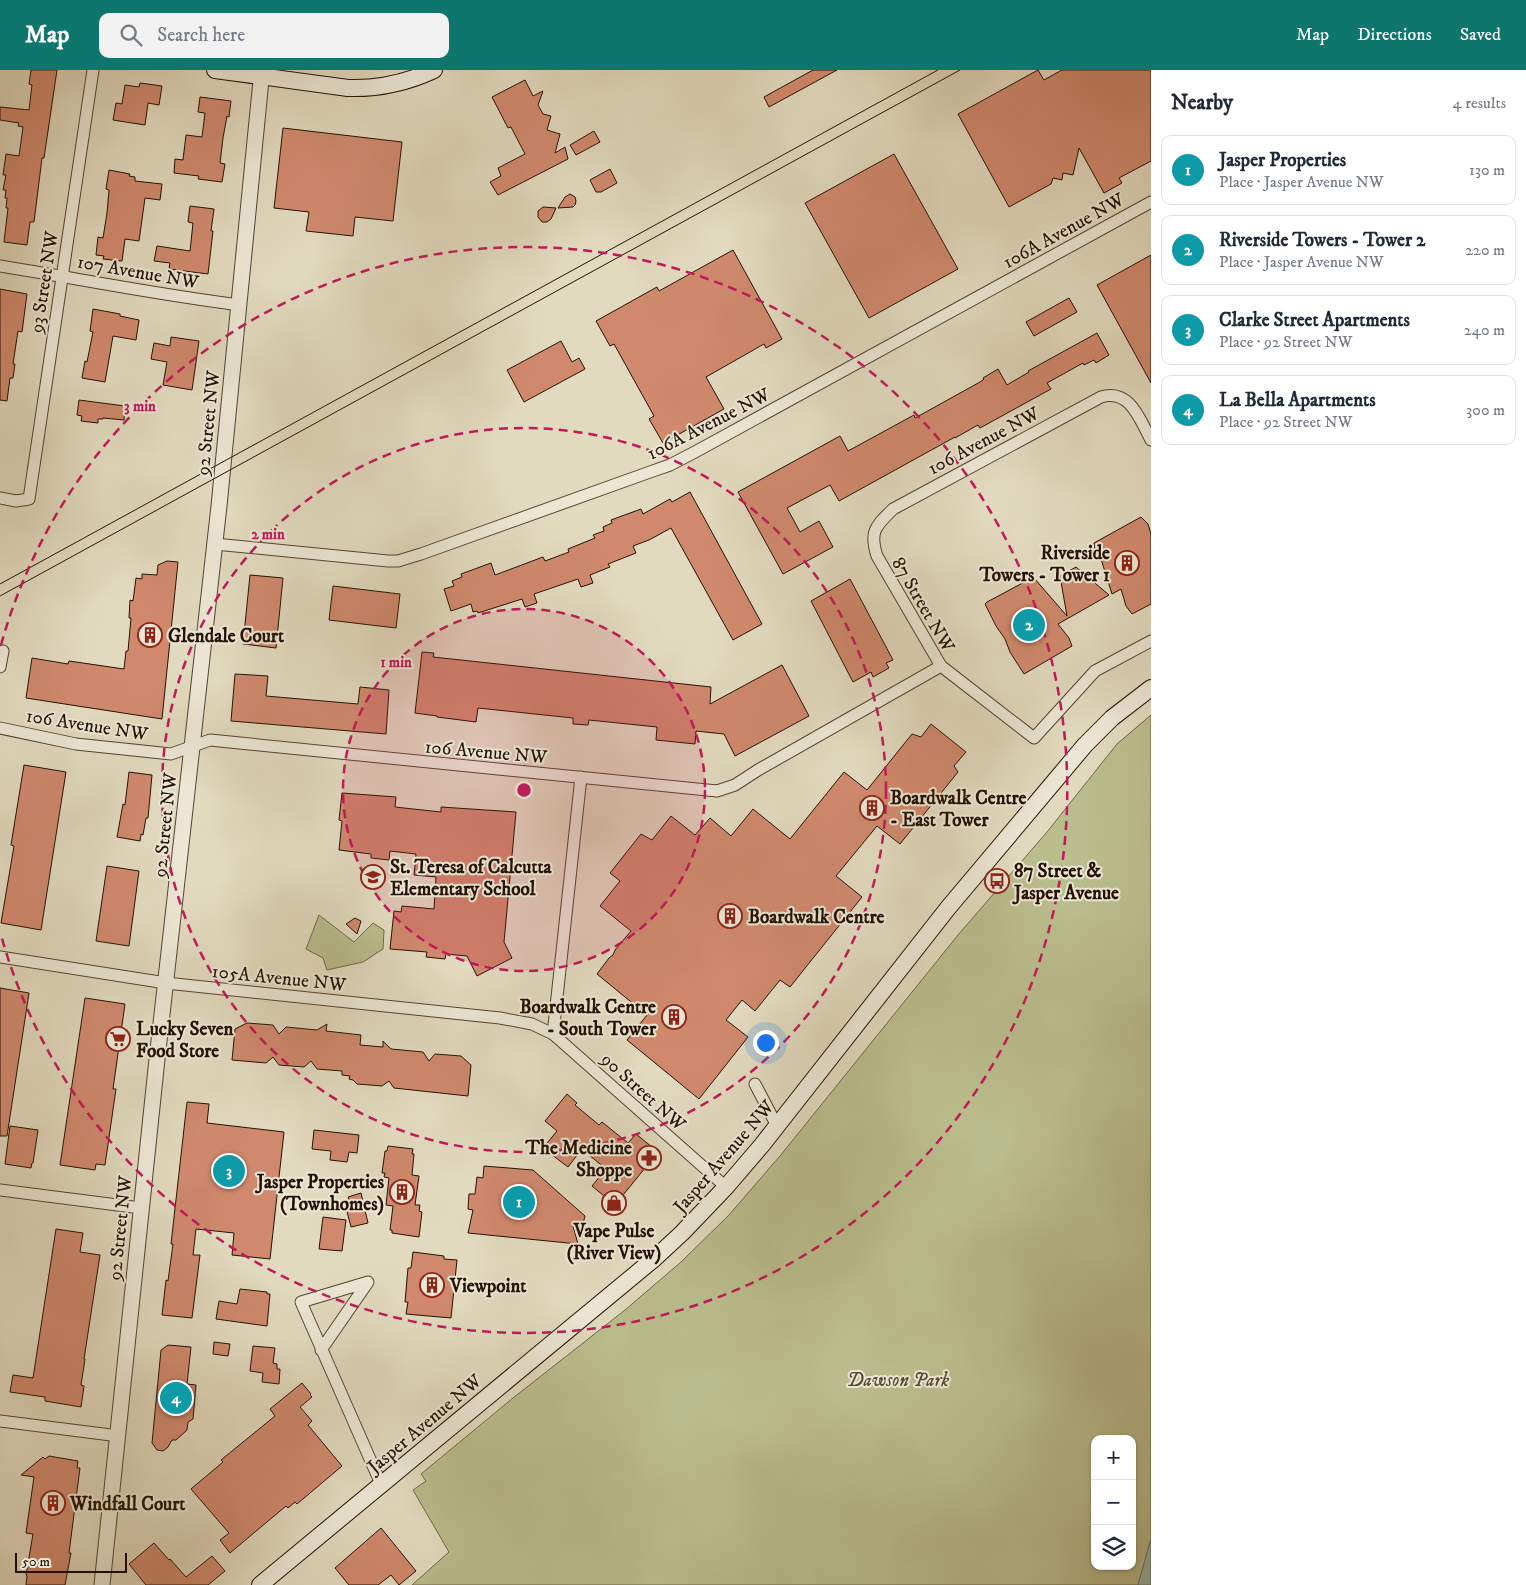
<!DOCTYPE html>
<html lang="en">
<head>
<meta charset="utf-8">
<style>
  :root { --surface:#fff; --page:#f2f2f3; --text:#1f2937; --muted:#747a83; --line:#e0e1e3; --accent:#0f766e }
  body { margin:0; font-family:"IM FELL DW Pica",serif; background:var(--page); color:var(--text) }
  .controls { position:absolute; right:15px; bottom:15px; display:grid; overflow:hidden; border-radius:10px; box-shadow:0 1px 4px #0004 }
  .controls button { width:45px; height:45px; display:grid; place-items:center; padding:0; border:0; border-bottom:1px solid var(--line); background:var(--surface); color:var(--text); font:25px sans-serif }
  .scale { position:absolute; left:15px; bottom:12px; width:112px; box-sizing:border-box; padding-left:5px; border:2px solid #241102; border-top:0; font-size:14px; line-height:18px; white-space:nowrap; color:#241102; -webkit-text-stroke:4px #ece7d5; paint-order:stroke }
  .you { position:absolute; left:765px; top:972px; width:18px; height:18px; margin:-12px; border:4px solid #fff; border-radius:50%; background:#1a73e8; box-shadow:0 0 0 8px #1a73e833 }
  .badge { display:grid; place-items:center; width:32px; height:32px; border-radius:50%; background:var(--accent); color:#fff; font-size:16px; font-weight:700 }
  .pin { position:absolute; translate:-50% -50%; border:2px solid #fff; box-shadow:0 1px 5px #0006 }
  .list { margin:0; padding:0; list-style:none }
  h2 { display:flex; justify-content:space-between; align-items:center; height:65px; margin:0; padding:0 20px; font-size:21px }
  h2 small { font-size:16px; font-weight:400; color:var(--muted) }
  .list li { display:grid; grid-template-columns:32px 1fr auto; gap:15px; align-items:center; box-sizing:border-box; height:70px; margin:0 10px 10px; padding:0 10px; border:1px solid var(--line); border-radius:10px }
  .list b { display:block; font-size:19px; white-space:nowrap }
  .list p { margin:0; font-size:16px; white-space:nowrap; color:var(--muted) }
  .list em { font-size:16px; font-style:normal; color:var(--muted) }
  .icon { flex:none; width:28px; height:28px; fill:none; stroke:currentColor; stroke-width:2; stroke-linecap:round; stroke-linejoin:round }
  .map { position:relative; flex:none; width:1151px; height:1515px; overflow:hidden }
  header { display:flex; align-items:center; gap:30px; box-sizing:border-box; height:70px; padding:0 25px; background:var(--accent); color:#fff }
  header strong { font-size:24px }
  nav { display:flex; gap:28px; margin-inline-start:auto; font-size:18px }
  .search { width:350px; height:45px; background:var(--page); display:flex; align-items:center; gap:12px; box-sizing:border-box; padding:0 18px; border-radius:10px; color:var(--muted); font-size:19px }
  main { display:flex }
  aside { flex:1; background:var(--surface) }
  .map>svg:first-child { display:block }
  .green { fill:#babd8d; stroke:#6f6748; fill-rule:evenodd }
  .water { fill:#95bbaf; stroke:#68776a }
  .building { fill:#d0896d; stroke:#241102 }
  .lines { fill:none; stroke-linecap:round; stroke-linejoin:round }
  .minor-casing { stroke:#544331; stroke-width:13 }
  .tertiary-casing { stroke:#544331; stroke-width:17 }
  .secondary-casing { stroke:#241102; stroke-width:18 }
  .minor { stroke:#ece7d5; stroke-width:11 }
  .tertiary { stroke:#ece7d5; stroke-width:15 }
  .secondary { stroke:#ece7d5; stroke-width:16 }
  .tram { stroke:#241102; stroke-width:1 }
  .ring { fill:none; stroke:#c2185b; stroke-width:2.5; stroke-dasharray:9 6 }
  .labels { text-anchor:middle; stroke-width:4; stroke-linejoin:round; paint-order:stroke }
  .street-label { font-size:19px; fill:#241102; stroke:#ece7d5 }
  .poi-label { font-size:19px; font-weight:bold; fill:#241102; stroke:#ece7d5; text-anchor:start }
  .park-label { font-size:19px; font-style:italic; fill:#584d33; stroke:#ece7d5 }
  .centre { fill:#c2185b; stroke:#ece7d5; stroke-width:2.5 }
  .ring-label { font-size:15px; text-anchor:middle; font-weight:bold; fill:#c2185b; stroke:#ece7d5; stroke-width:4; stroke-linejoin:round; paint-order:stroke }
</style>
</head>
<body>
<header>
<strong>Map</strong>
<div class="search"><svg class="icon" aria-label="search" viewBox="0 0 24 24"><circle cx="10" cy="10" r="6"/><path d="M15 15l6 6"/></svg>Search here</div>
<nav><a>Map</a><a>Directions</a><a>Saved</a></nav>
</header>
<main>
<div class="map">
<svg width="1151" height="1515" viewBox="0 0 1151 1515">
  <rect width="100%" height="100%" fill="#e2dabf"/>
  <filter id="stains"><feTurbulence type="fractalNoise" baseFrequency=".004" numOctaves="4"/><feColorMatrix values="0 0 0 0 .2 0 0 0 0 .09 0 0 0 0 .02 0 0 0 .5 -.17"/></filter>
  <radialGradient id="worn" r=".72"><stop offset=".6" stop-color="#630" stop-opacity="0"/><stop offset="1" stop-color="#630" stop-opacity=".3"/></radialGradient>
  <g class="green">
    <path d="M1151 645V1469L1138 1515H412L449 1482 413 1420 426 1411 421 1404 513 1328 625 1240 681 1192 729 1145 780 1086 958 865 1047 762 1117 674ZM1095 1369H1132V1496H1095Z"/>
    <polygon points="319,845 354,872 373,853 384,860 383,879 363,892 327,900 323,888 306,879"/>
  </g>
  <polygon class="water" points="1151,1469 1151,1515 1138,1515"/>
  <g class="building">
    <polygon points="31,0 57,0 44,88 42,88 34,152 30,152 27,175 4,172 8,138 6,138 7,128 5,128 6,120 3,120 6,105 3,105 6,84 19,86 23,57 18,56 19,53 0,50 0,37 29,40 32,15 29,14"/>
    <polygon points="813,0 837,0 769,37 764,27"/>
    <polygon points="1038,0 1044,10 1062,0 1151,0 1151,91 1119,108 1122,113 1104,123 1079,78 1073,105 1063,103 1062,110 1053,108 1051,114 1009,137 958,44"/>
    <polygon points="525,10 533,26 543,21 538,35 543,44 551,46 547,60 560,64 555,83 565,77 568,89 498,125 490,112 501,106 498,98 525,84 511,57 508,58 492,27"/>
    <polygon points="140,13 162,16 159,35 148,33 145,55 113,50 116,33 122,34 125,15 139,17"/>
    <polygon points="200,27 231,31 229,47 227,46 223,68 220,93 225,94 222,112 198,109 199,106 174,103 175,89 183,90 186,65 202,67 205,43 198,42"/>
    <polygon points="283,58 402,72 393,151 355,147 353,166 306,161 309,142 274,138"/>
    <polygon points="594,61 600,72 576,85 570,75"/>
    <polygon points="894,84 958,199 869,248 805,133"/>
    <polygon points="610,99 617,113 601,122 596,122 590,110"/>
    <polygon points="109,100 130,104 129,106 135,107 135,111 162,114 160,130 145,128 139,171 125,169 122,191 103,189 104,186 96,185 98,167 103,168 107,143 109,120 106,119"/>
    <polygon points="570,124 575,127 576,131 575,135 573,137 558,138 565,127"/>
    <polygon points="190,136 214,139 211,161 213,161 208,204 169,199 170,193 154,191 157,176 190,181 193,153 188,152"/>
    <polygon points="543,137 556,138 551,149 547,152 542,152 538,147 538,141"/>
    <polygon points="733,180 782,269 766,278 764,274 706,307 724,339 663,373 649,349 654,346 614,274 610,276 596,251 657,217 659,221"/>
    <polygon points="1151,185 1151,313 1097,215"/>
    <polygon points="0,219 27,224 22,262 18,261 13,294 15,294 13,308 10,308 7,331 0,330"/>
    <polygon points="1069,228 1077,242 1034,266 1026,252"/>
    <polygon points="93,239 120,244 120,246 139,250 136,270 113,266 105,312 82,308 85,291 87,292 93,262 90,261"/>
    <polygon points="1097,263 1109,285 1096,293 1094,290 1084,295 1083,293 1047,313 1051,319 980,358 978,355 955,368 955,367 839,431 830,415 787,438 800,462 819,451 833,477 783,504 738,422 840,366 848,381 914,345 915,348 980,312 984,309 983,308 998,299 1007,315 1029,302 1028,301"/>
    <polygon points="171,267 199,271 192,320 163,315 167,292 151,289 154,273 170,276"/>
    <polygon points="561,271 572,292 579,288 585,299 524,332 507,300"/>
    <polygon points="79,330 125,336 124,350 103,348 103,349 98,349 98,353 81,351 82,346 77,345"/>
    <polygon points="690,422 762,554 733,570 671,458 649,470 633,476 636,483 608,494 610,497 590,505 593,513 581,517 578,509 534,524 537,533 525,537 522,529 478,543 477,541 473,542 471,534 451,541 444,519 454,516 452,511 462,507 461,504 491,493 495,505 543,487 545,491 569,482 568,479 595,468 593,465 604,461 603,457 612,453 611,450 641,439 643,444 670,429 672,432"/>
    <polygon points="1141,447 1148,454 1151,464 1151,534 1132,544 1126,536 1121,519 1112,524 1101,489 1095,483 1094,473"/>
    <polygon points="167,491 178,492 162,649 26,628 32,588 68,594 69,591 124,599 126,581 128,581 131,548 129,548 130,530 133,531 136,508 142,509 142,504 157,505 158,495"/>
    <polygon points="1076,497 1109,525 1058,554 1069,568 1072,576 1024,604 1010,582 1005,569 996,556 985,534 987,532 1032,508 1032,509 1034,508 1067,546 1060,506"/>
    <polygon points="250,505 283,508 276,578 243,574"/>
    <polygon points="850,509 893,590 886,593 889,598 873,607 871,602 853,612 811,531"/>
    <polygon points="333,516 400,524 396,558 329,550"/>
    <polygon points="422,582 434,583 433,587 711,617 710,634 782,595 809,646 735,686 724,664 696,661 695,674 656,670 657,657 589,650 588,655 573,654 573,648 478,638 476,652 437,647 437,646 415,643"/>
    <polygon points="235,604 268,606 266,626 358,634 360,617 389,620 386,664 231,651"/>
    <polygon points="931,654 966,682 954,696 958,702 900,774 877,756 836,806 862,827 790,917 780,910 755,941 742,930 726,950 748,967 699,1029 627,970 647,945 597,904 609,888 613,885 615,880 631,861 600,836 620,811 610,803 641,764 652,770 671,746 695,765 710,748 731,766 753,739 790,769 844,702 867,720 912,664 921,667"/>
    <polygon points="24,695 66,702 41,860 1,853 14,776 11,775"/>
    <polygon points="129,702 152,705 148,748 146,748 143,765 141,764 140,771 117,767 123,734 125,735"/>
    <polygon points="342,723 396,727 395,737 441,742 441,737 516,742 504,872 512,888 477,906 467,886 446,884 445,889 426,887 427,882 390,879 394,841 401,842 402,836 434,839 436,807 414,805 416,784 390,781 389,790 371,788 371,784 339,780 342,751 339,750"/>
    <polygon points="107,796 139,801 129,876 96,871"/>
    <polygon points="355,848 361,851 357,864 346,854"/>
    <polygon points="0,918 29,923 7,1066 0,1066"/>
    <polygon points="85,928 125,934 113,1019 116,1019 105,1095 96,1094 95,1100 60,1095"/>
    <polygon points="247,953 273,955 279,964 286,957 317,960 327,954 326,961 361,965 360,975 383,977 383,971 391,979 423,982 429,991 435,984 461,986 471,995 468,1026 394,1018 389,1011 382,1016 357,1014 353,1010 349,1009 350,1006 342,1005 342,1001 317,999 311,991 304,997 279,995 273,987 266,993 232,990 235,959"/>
    <polygon points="567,1024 577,1033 575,1035 599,1055 602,1052 628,1073 636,1064 658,1082 615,1135 592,1116 606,1099 582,1079 568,1097 543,1078 557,1061 545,1051"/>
    <polygon points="187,1032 209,1034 207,1053 284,1062 270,1189 232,1185 234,1163 196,1159 193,1185 200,1185 192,1248 162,1245 166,1210 168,1211 173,1174 171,1174"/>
    <polygon points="10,1056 38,1060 33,1093 32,1093 31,1098 5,1094"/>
    <polygon points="314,1060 359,1065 357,1083 349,1082 347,1092 330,1090 331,1081 312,1079"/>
    <polygon points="388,1076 413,1079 412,1084 414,1084 412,1105 419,1106 415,1135 420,1135 419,1141 422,1142 419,1167 392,1163 392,1160 390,1160 393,1136 386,1135 389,1108 384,1107 385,1103 382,1103 385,1081 387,1081"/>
    <polygon points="484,1096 533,1100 585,1146 582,1158 573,1156 578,1174 468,1163 473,1140 468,1139 469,1124 475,1124 477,1107 483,1108"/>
    <polygon points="361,1123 368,1153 351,1157 345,1134 350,1132 348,1127"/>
    <polygon points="323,1147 346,1150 342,1181 319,1179"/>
    <polygon points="56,1159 83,1163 80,1182 100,1185 84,1289 85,1289 81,1315 84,1316 81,1337 45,1331 45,1327 10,1322 13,1305 33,1308"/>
    <polygon points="413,1182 444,1186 444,1189 457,1190 451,1248 406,1244 408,1232 405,1232 407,1209 408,1198 411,1198"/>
    <polygon points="240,1219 267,1222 267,1224 270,1224 267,1256 216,1249 219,1231 237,1234"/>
    <polygon points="214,1272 230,1274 228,1286 213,1284"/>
    <polygon points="168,1275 191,1277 187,1314 196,1315 193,1349 188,1352 187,1360 176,1370 172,1370 168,1377 163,1381 157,1380 152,1373 161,1280"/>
    <polygon points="253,1276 275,1278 273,1293 277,1294 277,1299 280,1299 279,1314 262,1312 263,1303 250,1301"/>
    <polygon points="302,1313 311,1324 310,1325 312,1327 300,1337 312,1351 308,1355 342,1396 297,1434 295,1432 288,1438 286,1436 230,1483 220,1470 229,1463 191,1419 223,1392 221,1390 275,1346 270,1339"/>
    <polygon points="49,1386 78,1391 77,1398 80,1398 69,1483 71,1483 65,1515 26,1515 27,1506 26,1505 33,1464 26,1463 34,1407 21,1405 43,1387 45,1389"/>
    <polygon points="381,1458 416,1501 399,1515 391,1505 378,1515 349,1515 335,1498"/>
    <polygon points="154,1473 169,1490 170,1489 186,1507 212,1486 225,1501 208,1515 146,1515 129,1494"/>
  </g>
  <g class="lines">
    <defs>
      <g id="minor">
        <path d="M0 196C80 209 159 225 240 235"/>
        <path d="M1151 370C1140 350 1130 318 1101 327L893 439C876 456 869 461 877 486L941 596 1034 668 1095 601 1151 571"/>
        <polyline points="0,428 16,431 29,429 93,0"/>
        <polyline points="215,474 388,491 398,491 421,484 650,402 670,395 695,382 1151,132"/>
        <polyline points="0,597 3,581"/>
        <polyline points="0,658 76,674 171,684 210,670 717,721 735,715 758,700 941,596"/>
        <polyline points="0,887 166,913 500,948 532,954 553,964 726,1117"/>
        <polyline points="553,964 581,707"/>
        <polyline points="755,1014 777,1056"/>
        <polyline points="0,1120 141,1138"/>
        <polyline points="321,1280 368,1212 301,1232 381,1414"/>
        <polyline points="0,1351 119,1366"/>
      </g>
      <polyline id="tertiary" points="102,1515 157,989 219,436 262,0"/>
      <g id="secondary">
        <path d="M215 0 348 18C379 19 406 13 434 0"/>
        <polyline points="260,1515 655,1188 682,1163 726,1117 762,1075 948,838 1085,675 1112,648 1151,618"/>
      </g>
    </defs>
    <use href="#minor" class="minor-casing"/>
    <use href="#tertiary" class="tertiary-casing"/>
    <use href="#secondary" class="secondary-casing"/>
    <use href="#minor" class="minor"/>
    <use href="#tertiary" class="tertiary"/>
    <use href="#secondary" class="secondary"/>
    <g class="tram">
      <polyline points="0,514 938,0"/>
      <polyline points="0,526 960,0"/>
    </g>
  </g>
  <circle cx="524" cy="720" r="181" fill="#c2185b" fill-opacity=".12"/>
  <g class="ring">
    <circle cx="524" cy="720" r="181"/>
    <circle cx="524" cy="720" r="362"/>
    <path d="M1 575A543 543 0 1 1 1 865"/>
  </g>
  <defs>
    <symbol id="building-ring" viewBox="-11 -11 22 22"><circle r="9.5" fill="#ece7d5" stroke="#8f2418" stroke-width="1.5"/><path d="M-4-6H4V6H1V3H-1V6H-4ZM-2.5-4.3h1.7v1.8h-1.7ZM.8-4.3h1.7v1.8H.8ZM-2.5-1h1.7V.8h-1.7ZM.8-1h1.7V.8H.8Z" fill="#8f2418"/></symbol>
    <symbol id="school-ring" viewBox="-11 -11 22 22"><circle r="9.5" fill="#ece7d5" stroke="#8f2418" stroke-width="1.5"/><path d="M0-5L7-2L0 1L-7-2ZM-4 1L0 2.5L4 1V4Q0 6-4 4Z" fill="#8f2418"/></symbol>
    <symbol id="bus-ring" viewBox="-11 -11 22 22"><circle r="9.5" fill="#ece7d5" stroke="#8f2418" stroke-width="1.5"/><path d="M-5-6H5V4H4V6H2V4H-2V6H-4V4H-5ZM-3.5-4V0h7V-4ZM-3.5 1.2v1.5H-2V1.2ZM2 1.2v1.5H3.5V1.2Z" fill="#8f2418"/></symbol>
    <symbol id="supermarket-ring" viewBox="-11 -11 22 22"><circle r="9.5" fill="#ece7d5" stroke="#8f2418" stroke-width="1.5"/><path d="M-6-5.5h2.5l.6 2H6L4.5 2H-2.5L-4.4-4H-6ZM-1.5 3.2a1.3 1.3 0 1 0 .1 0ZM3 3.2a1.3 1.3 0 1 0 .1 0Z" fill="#8f2418"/></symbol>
    <symbol id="pharmacy-ring" viewBox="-11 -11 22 22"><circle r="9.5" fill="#ece7d5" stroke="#8f2418" stroke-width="1.5"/><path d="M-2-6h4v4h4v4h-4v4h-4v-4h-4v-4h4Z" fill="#8f2418"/></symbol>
    <symbol id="shop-ring" viewBox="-11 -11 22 22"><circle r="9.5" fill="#ece7d5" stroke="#8f2418" stroke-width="1.5"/><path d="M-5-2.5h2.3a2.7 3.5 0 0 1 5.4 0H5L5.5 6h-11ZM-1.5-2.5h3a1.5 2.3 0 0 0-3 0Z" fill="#8f2418"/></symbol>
  </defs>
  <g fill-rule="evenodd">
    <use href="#building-ring" x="1113" y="479" width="28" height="28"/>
    <use href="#building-ring" x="136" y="551" width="28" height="28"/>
    <use href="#building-ring" x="858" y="724" width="28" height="28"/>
    <use href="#school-ring" x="359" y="793" width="28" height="28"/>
    <use href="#bus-ring" x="983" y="797" width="28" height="28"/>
    <use href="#building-ring" x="716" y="832" width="28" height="28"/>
    <use href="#building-ring" x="660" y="933" width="28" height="28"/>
    <use href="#supermarket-ring" x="104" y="955" width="28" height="28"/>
    <use href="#pharmacy-ring" x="635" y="1074" width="28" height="28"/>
    <use href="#building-ring" x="388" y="1108" width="28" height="28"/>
    <use href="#shop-ring" x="600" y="1119" width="28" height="28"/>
    <use href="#building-ring" x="418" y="1201" width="28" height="28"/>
    <use href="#building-ring" x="39" y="1419" width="28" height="28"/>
  </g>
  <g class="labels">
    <g class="street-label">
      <text transform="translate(1063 160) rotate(-29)" y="7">106A Avenue NW</text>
      <text transform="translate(138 201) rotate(10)" y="7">107 Avenue NW</text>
      <text transform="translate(43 212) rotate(-81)" y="7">93 Street NW</text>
      <text transform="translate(207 353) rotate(-84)" y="7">92 Street NW</text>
      <text transform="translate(708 353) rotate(-27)" y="7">106A Avenue NW</text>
      <text transform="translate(983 370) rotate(-28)" y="7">106 Avenue NW</text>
      <text transform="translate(924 534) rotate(60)" y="7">87 Street NW</text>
      <text transform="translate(87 654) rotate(9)" y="7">106 Avenue NW</text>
      <text transform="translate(486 681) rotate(5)" y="7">106 Avenue NW</text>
      <text transform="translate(164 755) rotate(-84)" y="7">92 Street NW</text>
      <text transform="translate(279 907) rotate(6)" y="7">105A Avenue NW</text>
      <text transform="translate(644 1021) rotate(42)" y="7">90 Street NW</text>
      <text transform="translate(723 1086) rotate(-49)" y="7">Jasper Avenue NW</text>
      <text transform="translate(119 1158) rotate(-84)" y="7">92 Street NW</text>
      <text transform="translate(424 1353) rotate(-40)" y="7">Jasper Avenue NW</text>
    </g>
    <g class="poi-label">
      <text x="1110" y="489" text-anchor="end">Riverside<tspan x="1110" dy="22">Towers - Tower 1</tspan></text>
      <text x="168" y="572">Glendale Court</text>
      <text x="890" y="734">Boardwalk Centre<tspan x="890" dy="22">- East Tower</tspan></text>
      <text x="390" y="803">St. Teresa of Calcutta<tspan x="390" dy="22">Elementary School</tspan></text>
      <text x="1014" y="807">87 Street &amp;<tspan x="1014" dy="22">Jasper Avenue</tspan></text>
      <text x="748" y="853">Boardwalk Centre</text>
      <text x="656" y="943" text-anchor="end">Boardwalk Centre<tspan x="656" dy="22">- South Tower</tspan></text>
      <text x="136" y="965">Lucky Seven<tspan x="136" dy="22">Food Store</tspan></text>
      <text x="632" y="1084" text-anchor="end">The Medicine<tspan x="632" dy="22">Shoppe</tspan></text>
      <text x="384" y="1118" text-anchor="end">Jasper Properties<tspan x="384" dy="22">(Townhomes)</tspan></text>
      <text x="614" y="1167" text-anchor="middle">Vape Pulse<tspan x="614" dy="22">(River View)</tspan></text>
      <text x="450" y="1222">Viewpoint</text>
      <text x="70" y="1440">Windfall Court</text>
    </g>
    <g class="park-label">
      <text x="898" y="1316">Dawson Park</text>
    </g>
  </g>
  <circle cx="524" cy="720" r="8" class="centre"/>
  <g class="ring-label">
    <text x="140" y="341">3 min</text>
    <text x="268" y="469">2 min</text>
    <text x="396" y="597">1 min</text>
  </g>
  <rect width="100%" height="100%" filter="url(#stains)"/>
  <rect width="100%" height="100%" fill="url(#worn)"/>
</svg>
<div class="controls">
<button>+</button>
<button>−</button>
<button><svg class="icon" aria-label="layers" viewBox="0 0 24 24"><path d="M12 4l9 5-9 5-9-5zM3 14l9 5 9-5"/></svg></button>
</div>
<div class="scale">50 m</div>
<div class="you"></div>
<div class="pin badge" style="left:519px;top:1132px;background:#0f9aa8">1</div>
<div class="pin badge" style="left:1029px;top:555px;background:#0f9aa8">2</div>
<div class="pin badge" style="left:229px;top:1101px;background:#0f9aa8">3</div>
<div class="pin badge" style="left:176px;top:1328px;background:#0f9aa8">4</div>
</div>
<aside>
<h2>Nearby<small>4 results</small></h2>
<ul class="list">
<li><span class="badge" style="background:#0f9aa8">1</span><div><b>Jasper Properties</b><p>Place · Jasper Avenue NW</p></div><em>130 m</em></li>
<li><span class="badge" style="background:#0f9aa8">2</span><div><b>Riverside Towers - Tower 2</b><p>Place · Jasper Avenue NW</p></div><em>220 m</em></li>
<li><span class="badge" style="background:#0f9aa8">3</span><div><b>Clarke Street Apartments</b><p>Place · 92 Street NW</p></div><em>240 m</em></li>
<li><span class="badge" style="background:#0f9aa8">4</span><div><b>La Bella Apartments</b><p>Place · 92 Street NW</p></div><em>300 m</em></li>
</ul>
</aside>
</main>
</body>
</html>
